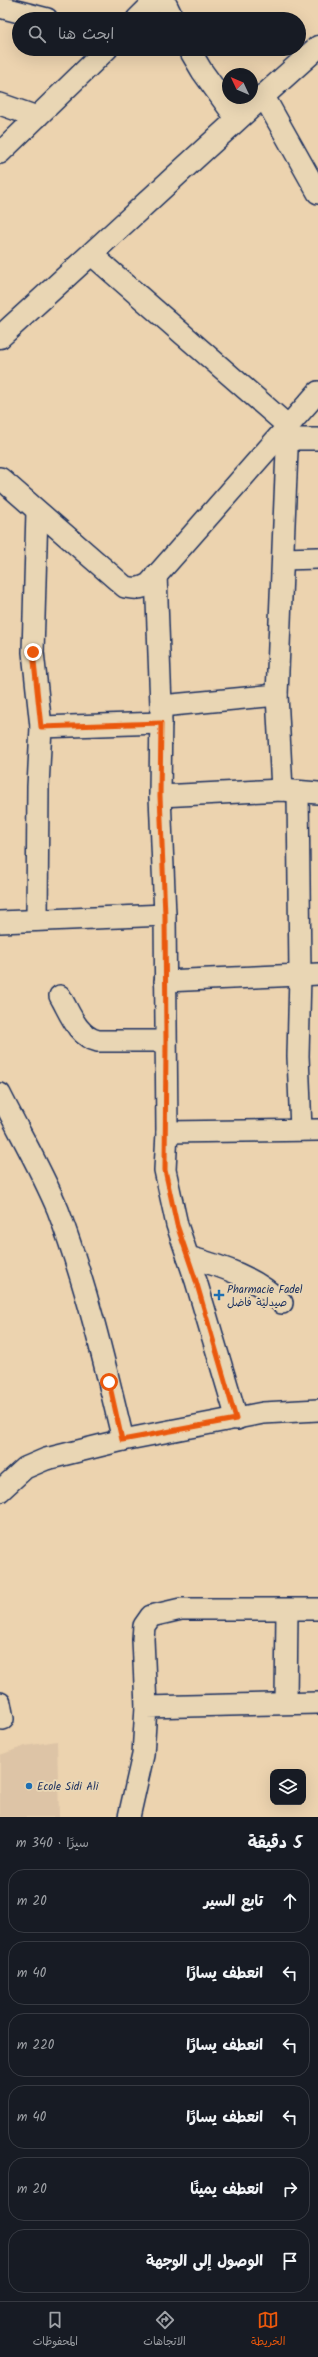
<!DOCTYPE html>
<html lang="ar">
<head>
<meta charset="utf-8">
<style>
  :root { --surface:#171b24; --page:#242831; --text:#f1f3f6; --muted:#9ea1a6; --line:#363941; --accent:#ea580c }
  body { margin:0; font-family:Kalam,"Playpen Sans Arabic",sans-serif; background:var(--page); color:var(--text); direction:rtl }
  .controls { position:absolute; right:12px; bottom:12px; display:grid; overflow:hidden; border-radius:8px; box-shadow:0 4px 16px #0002 }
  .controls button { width:36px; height:36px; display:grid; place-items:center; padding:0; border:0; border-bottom:1px solid var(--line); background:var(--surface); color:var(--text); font:20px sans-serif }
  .compass { position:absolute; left:222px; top:68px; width:36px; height:36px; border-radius:50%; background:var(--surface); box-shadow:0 4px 16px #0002; rotate:314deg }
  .stop { position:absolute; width:12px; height:12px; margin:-9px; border:3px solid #ea580c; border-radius:50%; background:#fff }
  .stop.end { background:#ea580c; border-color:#fff; box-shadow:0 1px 4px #0008 }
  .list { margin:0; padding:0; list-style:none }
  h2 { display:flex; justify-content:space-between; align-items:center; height:52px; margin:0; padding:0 16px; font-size:17px }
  h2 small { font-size:13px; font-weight:400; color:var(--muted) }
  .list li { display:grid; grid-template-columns:26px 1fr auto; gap:12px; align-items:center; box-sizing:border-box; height:64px; margin:0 8px 8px; padding:0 8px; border:1px solid var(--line); border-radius:16px }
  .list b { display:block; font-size:15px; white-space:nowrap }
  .list em { font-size:13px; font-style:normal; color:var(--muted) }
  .icon { flex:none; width:22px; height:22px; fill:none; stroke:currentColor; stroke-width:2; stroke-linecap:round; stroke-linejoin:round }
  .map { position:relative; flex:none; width:318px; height:1817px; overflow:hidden; direction:ltr }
  .search { position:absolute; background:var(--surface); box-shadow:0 4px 16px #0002; left:12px; right:12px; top:12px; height:44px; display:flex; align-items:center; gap:10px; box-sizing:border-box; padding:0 14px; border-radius:22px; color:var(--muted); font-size:15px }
  .sheet { height:484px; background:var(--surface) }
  nav { display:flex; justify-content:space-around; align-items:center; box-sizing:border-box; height:56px; border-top:1px solid var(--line); background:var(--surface); font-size:11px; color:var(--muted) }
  nav a { display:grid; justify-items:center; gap:2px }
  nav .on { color:var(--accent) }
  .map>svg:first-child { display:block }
  .built { fill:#ddc4a6 }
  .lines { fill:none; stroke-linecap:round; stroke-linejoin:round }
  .street-casing { stroke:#1b2f5e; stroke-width:24 }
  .secondary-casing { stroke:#1b2f5e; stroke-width:25 }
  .street { stroke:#e9d6b4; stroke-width:21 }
  .secondary { stroke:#e9d6b4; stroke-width:22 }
  .route { stroke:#ea580c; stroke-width:5 }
  .poi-dot { fill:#1f6fb2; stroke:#e9d6b4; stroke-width:1.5 }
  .labels { text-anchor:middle; stroke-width:4; stroke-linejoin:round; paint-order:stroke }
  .poi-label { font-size:11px; fill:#1b2f5e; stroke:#e9d6b4; text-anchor:start }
</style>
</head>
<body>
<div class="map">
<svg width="318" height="1817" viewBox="0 0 318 1817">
  <rect width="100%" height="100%" fill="#ecd3af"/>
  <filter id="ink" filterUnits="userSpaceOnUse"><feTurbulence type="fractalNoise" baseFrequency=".025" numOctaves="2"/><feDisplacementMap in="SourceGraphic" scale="8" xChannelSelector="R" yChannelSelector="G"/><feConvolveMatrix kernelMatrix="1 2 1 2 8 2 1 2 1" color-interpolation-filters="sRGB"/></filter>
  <g filter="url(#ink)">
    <polygon class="built" points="57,1741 59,1817 0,1817 0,1755 25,1746"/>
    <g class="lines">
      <defs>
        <g id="street">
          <polyline points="164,0 173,19"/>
          <polyline points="0,7 47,19"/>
          <polyline points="137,19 156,0"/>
          <polyline points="189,49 202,71 236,118"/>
          <polyline points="263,95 318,193"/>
          <polyline points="0,104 37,117"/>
          <polyline points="0,153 107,49"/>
          <polyline points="91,254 288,426 277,695 282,790"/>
          <polyline points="288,439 318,439"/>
          <path d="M0 478 125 587C135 589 140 589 149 584L318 392"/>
          <polyline points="37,511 33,652 41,727"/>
          <polyline points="283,559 318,558"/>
          <polyline points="156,575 161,706 160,796 165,915 167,1132 165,1170 177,1225 196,1281 237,1419"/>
          <polyline points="161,706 277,695"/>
          <polyline points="160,796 282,790 318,793"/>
          <polyline points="37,920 38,787 41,727 161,723"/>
          <polyline points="0,922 165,915"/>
          <polyline points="165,981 300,975 298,792"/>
          <path d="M60 996C70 1013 77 1036 98 1041H166"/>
          <path d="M0 1094C19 1132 42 1171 58 1210 86 1284 105 1364 123 1440"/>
          <polyline points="301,1130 298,1056 300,975 318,974"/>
          <polyline points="167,1132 318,1130"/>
          <path d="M188 1257C222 1266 257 1278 282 1303"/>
          <polyline points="0,1491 25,1468 46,1459 123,1440 263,1413 318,1410"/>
          <polyline points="0,1703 3,1719"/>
          <polyline points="286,1703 287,1611"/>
          <polyline points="146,1707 143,1639 144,1626 151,1616 181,1609 318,1609"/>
          <polyline points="129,1817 143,1755 146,1707 318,1703"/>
        </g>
        <path id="secondary" d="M0 337C106 241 211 142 318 47"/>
      </defs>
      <use href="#street" class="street-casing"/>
      <use href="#secondary" class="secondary-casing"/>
      <use href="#street" class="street"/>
      <use href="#secondary" class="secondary"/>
    </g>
  </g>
  <g class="lines" filter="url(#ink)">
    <polyline class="route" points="33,652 41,727 161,723 160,796 165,915 166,1041 165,1170 177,1225 196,1281 236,1419 122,1440 109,1382"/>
  </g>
  <g class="poi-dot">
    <path d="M217 1289h4v4h4v4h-4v4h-4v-4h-4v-4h4z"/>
    <circle cx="29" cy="1786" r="4"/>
  </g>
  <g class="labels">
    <g class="poi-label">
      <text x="227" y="1293">Pharmacie Fadel<tspan x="227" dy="13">صيدلية فاضل</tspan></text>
      <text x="37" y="1790">Ecole Sidi Ali</text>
    </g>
  </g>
</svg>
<div class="controls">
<button><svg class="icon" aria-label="layers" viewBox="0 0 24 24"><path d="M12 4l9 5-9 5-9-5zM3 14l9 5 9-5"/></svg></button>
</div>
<svg class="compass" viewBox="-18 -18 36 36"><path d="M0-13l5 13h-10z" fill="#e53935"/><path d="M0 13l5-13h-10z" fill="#9ea1a6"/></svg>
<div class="stop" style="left:109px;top:1382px"></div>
<div class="stop end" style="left:33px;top:652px"></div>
<div class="search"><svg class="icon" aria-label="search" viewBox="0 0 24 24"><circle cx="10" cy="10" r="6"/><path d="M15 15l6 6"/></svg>ابحث هنا</div>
</div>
<section class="sheet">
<h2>5 دقيقة<small>سيرًا · 340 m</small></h2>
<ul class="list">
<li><svg class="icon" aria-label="ahead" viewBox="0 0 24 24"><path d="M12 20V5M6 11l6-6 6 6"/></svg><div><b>تابع السير</b></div><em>20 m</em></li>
<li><svg class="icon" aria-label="left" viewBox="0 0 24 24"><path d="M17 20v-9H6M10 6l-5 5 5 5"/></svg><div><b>انعطف يسارًا</b></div><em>40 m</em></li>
<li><svg class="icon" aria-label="left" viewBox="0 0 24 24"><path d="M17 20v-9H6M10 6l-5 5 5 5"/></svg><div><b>انعطف يسارًا</b></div><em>220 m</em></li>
<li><svg class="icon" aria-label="left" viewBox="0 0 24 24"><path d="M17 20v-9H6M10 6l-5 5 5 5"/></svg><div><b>انعطف يسارًا</b></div><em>40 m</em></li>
<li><svg class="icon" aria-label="right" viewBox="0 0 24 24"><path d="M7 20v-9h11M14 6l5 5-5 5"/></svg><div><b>انعطف يمينًا</b></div><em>20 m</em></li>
<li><svg class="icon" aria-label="arrive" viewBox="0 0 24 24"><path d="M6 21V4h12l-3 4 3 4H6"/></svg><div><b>الوصول إلى الوجهة</b></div></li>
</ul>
</section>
<nav>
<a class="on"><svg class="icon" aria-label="map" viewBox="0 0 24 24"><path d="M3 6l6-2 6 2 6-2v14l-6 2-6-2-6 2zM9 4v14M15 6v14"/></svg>الخريطة</a>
<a><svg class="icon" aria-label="directions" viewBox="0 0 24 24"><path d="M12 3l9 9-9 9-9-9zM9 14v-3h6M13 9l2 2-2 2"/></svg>الاتجاهات</a>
<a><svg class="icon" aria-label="saved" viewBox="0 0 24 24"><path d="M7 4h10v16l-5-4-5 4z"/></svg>المحفوظات</a>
</nav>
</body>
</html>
